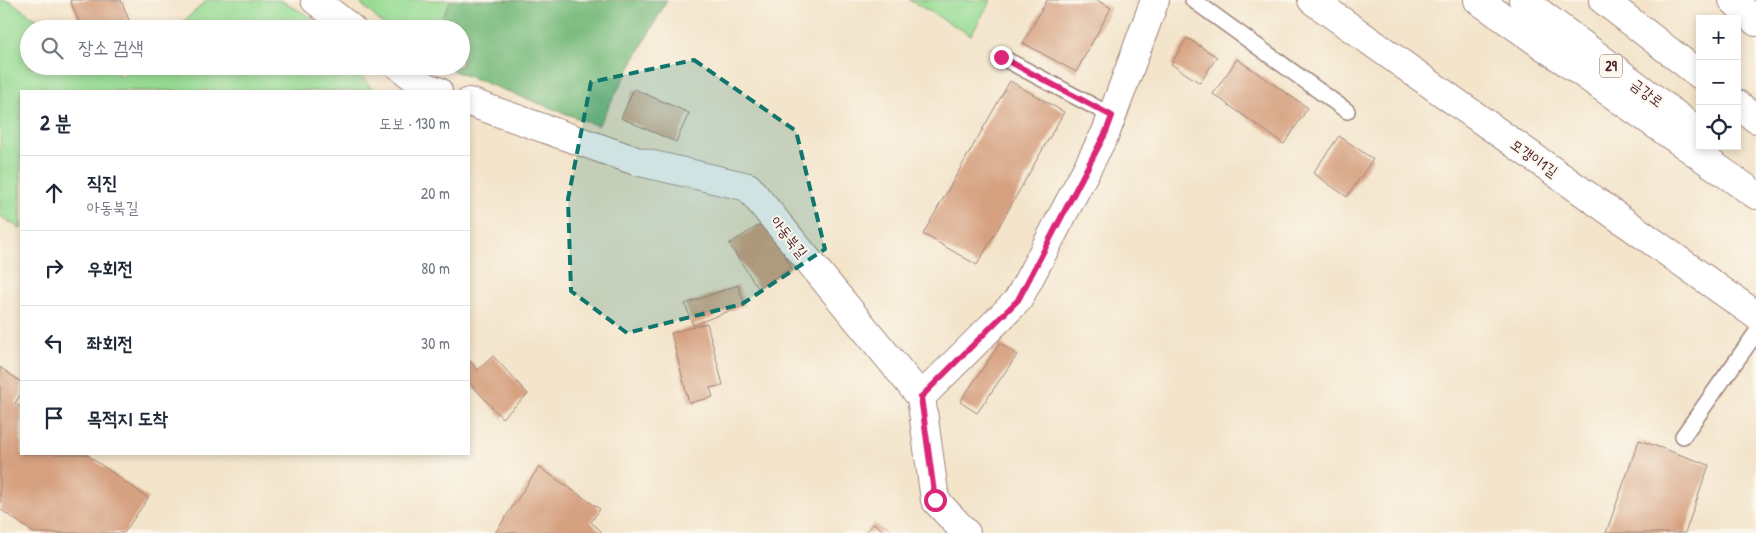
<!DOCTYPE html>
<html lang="ko">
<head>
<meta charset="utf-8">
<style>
  :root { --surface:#fff; --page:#f2f2f3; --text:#1f2937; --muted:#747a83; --line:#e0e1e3 }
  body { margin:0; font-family:"Patrick Hand","Poor Story",sans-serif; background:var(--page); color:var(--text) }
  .controls { position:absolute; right:15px; top:15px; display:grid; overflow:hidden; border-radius:0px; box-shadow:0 2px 8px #0003 }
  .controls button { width:45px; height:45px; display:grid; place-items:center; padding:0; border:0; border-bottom:1px solid var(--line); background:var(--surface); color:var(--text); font:25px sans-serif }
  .stop { position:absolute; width:15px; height:15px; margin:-11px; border:4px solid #db2777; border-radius:50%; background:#fff }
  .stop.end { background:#db2777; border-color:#fff; box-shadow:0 1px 5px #0008 }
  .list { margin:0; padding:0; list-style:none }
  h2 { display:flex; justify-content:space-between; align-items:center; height:65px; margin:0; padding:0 20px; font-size:21px }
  h2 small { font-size:16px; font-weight:400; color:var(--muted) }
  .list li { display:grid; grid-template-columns:32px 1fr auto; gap:15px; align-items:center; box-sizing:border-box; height:75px; padding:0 20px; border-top:1px solid var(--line) }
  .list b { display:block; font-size:19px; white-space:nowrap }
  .list p { margin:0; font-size:16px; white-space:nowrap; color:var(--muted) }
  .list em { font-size:16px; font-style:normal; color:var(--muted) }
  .icon { flex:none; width:28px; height:28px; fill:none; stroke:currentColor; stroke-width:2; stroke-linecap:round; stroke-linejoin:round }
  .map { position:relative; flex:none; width:1756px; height:533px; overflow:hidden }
  .search { position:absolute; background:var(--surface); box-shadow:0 2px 8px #0003; left:20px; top:20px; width:450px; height:55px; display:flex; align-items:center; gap:12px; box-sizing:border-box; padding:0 18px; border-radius:28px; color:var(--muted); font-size:19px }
  .panel { position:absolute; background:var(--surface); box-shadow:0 2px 8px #0003; left:20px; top:90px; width:450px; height:365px; border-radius:0px }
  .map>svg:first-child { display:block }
  .green { fill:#98dc94; stroke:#717e60 }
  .forest { fill:#7abc7e; stroke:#626e54 }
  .building { fill:#d6a180 }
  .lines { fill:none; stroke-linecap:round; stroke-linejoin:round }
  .service-casing { stroke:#9e827a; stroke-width:18 }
  .minor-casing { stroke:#9e827a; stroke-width:30 }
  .trunk-casing { stroke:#9e827a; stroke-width:30 }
  .service { stroke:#fff; stroke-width:15 }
  .minor { stroke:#fff; stroke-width:28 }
  .trunk { stroke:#fff; stroke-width:28 }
  .route { stroke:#db2777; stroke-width:6 }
  .marked { fill:#0f766e; fill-opacity:0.2; stroke:#0f766e; stroke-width:4; stroke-dasharray:10 6; stroke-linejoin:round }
  .labels { text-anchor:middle; stroke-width:4; stroke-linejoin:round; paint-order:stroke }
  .shield { fill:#fbf7ec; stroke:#7f6065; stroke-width:1 }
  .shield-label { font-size:14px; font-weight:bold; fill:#4a1f2b }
  .street-label { font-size:15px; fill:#4a1f2b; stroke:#fbf7ec }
</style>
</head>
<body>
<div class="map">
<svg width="1756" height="533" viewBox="0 0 1756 533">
  <rect width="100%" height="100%" fill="#fbf7ec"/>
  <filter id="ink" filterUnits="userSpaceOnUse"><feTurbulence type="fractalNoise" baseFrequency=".02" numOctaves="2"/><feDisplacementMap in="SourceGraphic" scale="10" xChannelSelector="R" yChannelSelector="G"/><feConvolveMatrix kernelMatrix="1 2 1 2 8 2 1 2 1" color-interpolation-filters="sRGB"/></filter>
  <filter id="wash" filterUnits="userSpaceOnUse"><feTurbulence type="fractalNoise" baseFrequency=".0096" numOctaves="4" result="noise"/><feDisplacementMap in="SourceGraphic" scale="20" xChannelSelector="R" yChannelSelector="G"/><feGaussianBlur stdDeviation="1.12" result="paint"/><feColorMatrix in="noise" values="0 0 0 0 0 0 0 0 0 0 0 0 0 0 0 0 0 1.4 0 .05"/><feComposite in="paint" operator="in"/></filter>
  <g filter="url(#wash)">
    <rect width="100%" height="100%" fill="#f3e4ca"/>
    <g class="green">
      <polygon points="0,0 8,0 51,29 29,29 29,66 107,66 122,76 132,66 353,66 374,91 21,91 21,229 0,216"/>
      <polygon points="207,0 280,0 313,18 322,29 175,29"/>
      <polygon points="357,0 451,0 436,29 388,29"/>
      <polygon points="909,0 991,0 971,35"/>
    </g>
    <polygon class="forest" points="451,0 667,0 598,126 441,66 461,66 461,29 436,29"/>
    <g id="blocks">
      <g class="building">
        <polygon points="70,0 121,0 131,25 121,29 82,29"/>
        <polygon points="1047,0 1097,0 1111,8 1076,72 1023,43"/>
        <polygon points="1187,38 1217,57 1200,83 1171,64"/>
        <polygon points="1237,59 1308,108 1284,144 1213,94"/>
        <polygon points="1010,81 1064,112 977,265 923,234"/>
        <polygon points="634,89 689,113 676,142 621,118"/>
        <polygon points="1339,136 1373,159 1347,197 1313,173"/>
        <polygon points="763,223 792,267 758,288 729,244"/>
        <polygon points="738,285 745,305 693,325 685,304"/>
        <polygon points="707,323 723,385 710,388 713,397 689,403 671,333"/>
        <polygon points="1000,343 1017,355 977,413 960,402"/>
        <polygon points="493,356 528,394 502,418 469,382 469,360 478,370"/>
        <polygon points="0,367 21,382 21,394 15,403 21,408 21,454 86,454 148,498 124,533 34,533 0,509"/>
        <polygon points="1639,440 1709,465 1685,533 1606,533"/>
        <polygon points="539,467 600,509 591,522 601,531 600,533 495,533"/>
        <polygon points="874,523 886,533 865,533"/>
      </g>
    </g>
  </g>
  <g filter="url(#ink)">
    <use href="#blocks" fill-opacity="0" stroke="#9e827a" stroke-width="1"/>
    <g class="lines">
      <defs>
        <g id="service">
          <polyline points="1193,0 1347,111"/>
          <polyline points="1001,57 1112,116"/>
          <polyline points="1683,436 1756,333"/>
        </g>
        <g id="minor">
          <polyline points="315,0 352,29"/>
          <polyline points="1312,0 1756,315"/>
          <polyline points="1733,0 1756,22"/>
          <polyline points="399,66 426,87 438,91"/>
          <polyline points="469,102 636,161 748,187 921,397 935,500 966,533"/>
          <polyline points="921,397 1018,300 1106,132 1155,0"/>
        </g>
        <g id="trunk">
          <polyline points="1478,0 1756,195"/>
          <polyline points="1523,0 1700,133"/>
          <polyline points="1603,0 1700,75"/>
          <polyline points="1737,104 1756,119"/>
        </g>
      </defs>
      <use href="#service" class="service-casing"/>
      <use href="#minor" class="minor-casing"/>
      <use href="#trunk" class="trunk-casing"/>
      <use href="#service" class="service"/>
      <use href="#minor" class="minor"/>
      <use href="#trunk" class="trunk"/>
    </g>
  </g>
  <g class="lines" filter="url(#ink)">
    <polyline class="route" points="935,500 921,397 1018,300 1106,132 1112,116 1001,57"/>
  </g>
  <path class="marked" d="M694 60 796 131 825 249 742 304 627 333 571 291 568 199 591 82Z"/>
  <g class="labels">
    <rect class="shield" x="1600" y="54.5" width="22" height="23" rx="4"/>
    <g class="shield-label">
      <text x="1611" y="71">29</text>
    </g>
    <g class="street-label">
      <text transform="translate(1647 93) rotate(37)" y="5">금강로</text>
      <text transform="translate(1534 158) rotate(35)" y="5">모갱이1길</text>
      <text transform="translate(789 237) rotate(51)" y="5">아동북길</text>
    </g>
  </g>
</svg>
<div class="controls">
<button>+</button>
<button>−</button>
<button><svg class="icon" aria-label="locate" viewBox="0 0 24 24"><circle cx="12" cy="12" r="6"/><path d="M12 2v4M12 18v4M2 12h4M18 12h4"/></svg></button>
</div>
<div class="stop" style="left:935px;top:500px"></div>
<div class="stop end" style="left:1001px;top:57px"></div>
<div class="search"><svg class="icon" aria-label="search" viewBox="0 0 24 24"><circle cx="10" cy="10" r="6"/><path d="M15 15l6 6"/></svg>장소 검색</div>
<section class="panel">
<h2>2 분<small>도보 · 130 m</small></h2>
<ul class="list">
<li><svg class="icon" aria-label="ahead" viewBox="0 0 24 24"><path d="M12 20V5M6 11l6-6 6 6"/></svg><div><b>직진</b><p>아동북길</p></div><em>20 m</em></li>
<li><svg class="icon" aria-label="right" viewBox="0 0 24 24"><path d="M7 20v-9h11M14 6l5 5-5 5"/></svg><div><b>우회전</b></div><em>80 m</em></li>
<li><svg class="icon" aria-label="left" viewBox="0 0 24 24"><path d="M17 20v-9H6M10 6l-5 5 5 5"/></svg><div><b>좌회전</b></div><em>30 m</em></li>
<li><svg class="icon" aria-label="arrive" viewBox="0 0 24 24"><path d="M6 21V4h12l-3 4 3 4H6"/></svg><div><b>목적지 도착</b></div></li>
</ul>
</section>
</div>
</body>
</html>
